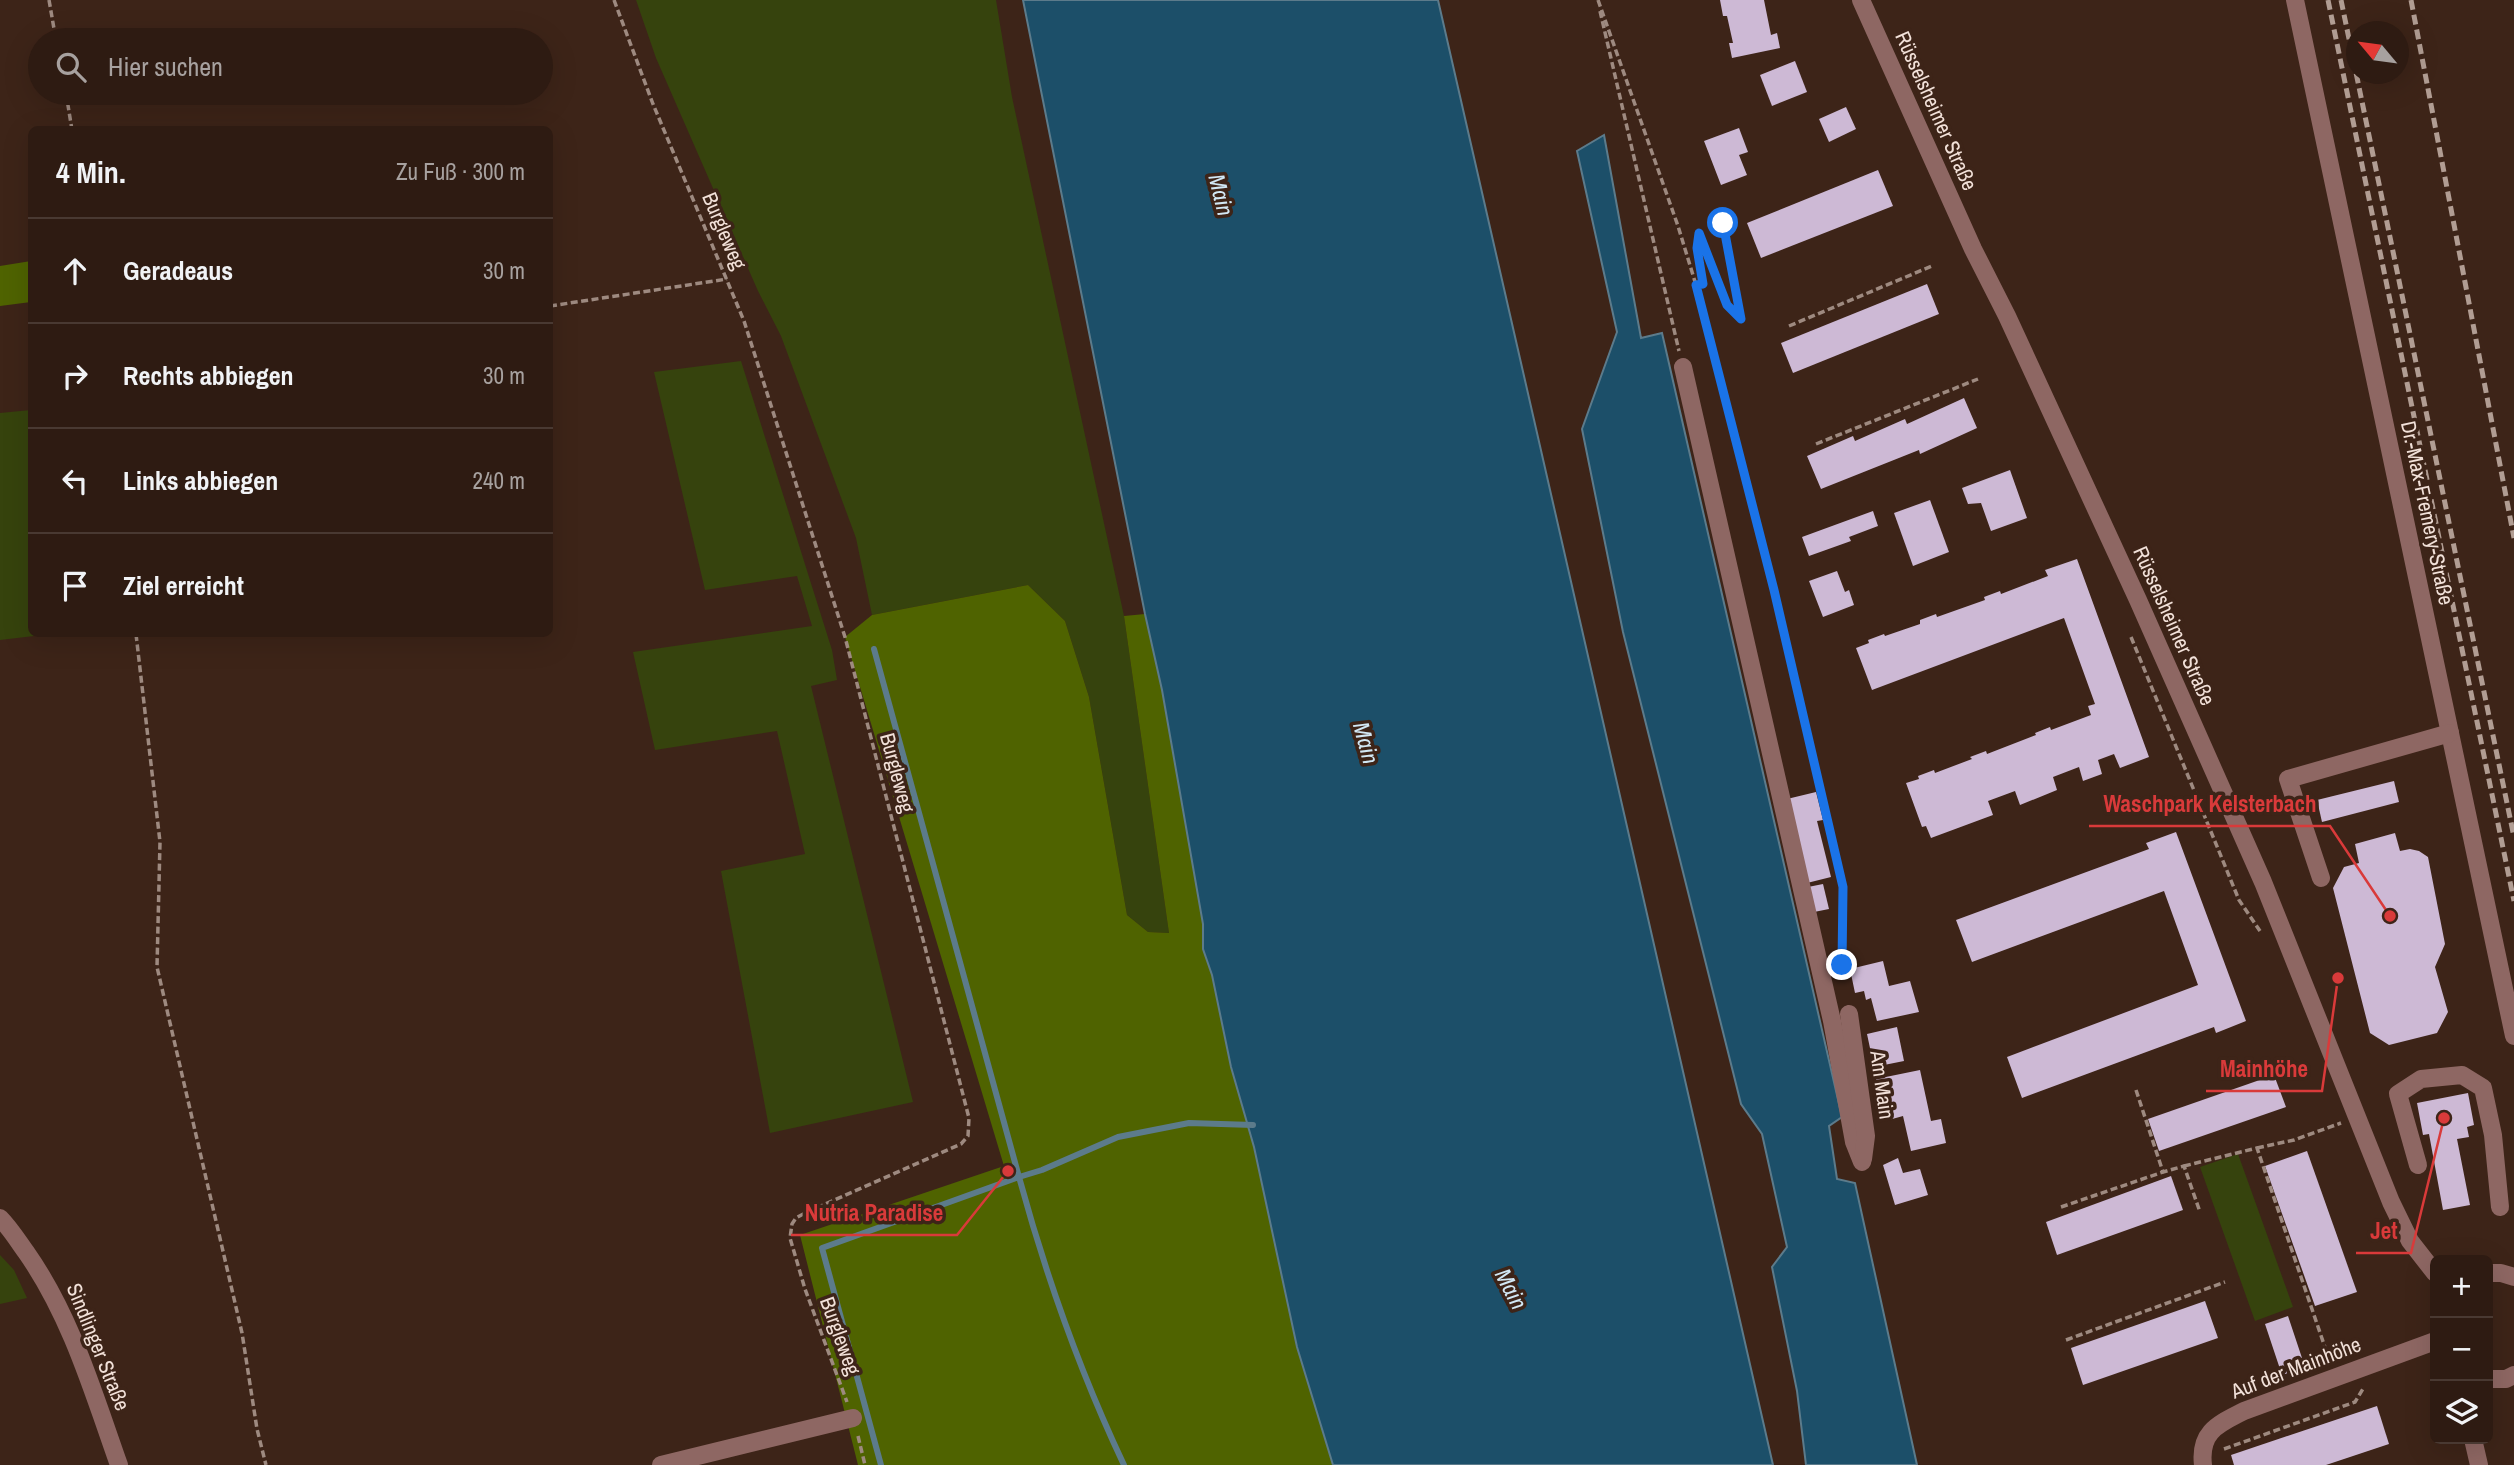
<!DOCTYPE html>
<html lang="de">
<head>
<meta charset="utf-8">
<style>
  :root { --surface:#2e1b12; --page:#3a2820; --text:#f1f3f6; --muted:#a7a19f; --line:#493932 }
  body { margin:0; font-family:"Archivo Narrow",sans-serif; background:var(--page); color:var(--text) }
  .controls { position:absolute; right:21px; bottom:21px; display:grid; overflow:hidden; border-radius:10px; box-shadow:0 7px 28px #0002 }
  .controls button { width:63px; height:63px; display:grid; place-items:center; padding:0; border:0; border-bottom:2px solid var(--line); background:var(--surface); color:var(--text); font:35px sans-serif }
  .compass { position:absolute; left:2346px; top:21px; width:63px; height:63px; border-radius:50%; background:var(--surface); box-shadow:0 7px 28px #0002; rotate:299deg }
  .stop { position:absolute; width:21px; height:21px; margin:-16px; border:5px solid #1a73e8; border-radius:50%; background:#fff }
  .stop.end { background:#1a73e8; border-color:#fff; box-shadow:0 2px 7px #0008 }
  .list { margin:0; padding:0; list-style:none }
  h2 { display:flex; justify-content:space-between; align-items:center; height:91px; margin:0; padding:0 28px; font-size:30px }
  h2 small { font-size:23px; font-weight:400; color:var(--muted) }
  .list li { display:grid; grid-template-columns:46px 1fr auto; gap:21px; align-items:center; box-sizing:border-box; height:105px; padding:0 28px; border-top:2px solid var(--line) }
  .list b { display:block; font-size:26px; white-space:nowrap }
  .list em { font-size:23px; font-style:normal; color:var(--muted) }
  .icon { flex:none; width:38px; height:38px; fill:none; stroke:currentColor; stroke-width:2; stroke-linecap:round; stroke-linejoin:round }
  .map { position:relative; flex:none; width:2514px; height:1465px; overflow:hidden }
  .search { position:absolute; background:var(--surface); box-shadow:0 7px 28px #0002; left:28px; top:28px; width:525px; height:77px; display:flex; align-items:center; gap:18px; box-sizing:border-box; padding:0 24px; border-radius:38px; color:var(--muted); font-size:26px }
  .panel { position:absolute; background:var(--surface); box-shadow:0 7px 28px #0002; left:28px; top:126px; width:525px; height:511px; border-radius:10px }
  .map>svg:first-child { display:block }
  .green { fill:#36430d }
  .forest { fill:#4f6300 }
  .water { fill:#1c4f69; stroke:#5c7b8b; stroke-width:2 }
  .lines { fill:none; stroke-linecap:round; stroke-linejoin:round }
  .stream { stroke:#5c7b8b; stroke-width:6 }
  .building { fill:#cdb9d5 }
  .path { stroke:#9e8a80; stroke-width:3.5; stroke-dasharray:7 3.5; stroke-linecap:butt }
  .minor { stroke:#8e6763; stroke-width:18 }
  .rail { stroke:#b19d93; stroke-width:5; stroke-dasharray:10 5; stroke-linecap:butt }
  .route { stroke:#1a73e8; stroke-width:9 }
  .labels { text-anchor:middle; stroke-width:7; stroke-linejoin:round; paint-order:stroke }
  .street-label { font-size:21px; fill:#f2e1d9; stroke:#3d2418 }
  .water-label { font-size:23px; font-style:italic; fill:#d2e8f5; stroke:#3d2418 }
  .leader { fill:none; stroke:#d93a3a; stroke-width:2.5 }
  .callout-dot { fill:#d93a3a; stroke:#3d2418; stroke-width:2.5 }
  .callout-label { font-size:23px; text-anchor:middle; font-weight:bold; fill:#d93a3a; stroke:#3d2418; stroke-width:7; stroke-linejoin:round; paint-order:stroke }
</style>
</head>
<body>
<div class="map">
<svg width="2514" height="1465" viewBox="0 0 2514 1465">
  <rect width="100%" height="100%" fill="#3d2418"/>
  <g class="green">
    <polygon points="636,0 996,0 1012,97 1124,616 1169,933 1148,932 1127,915 1089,697 1065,621 1028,585 872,615 856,538 781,336 758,291 656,58"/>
    <polygon points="741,361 832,650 837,680 811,686 913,1102 770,1133 721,871 805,854 777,731 655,750 633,652 812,626 797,576 705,590 654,372"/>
    <polygon points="31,410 32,634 51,634 0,640 0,413"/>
    <polygon points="2238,1154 2293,1307 2255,1321 2200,1167"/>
    <polygon points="0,1255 14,1270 27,1298 0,1304"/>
  </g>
  <g class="forest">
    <polygon points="31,261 31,302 0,306 0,266"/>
    <polygon points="1028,585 1065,621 1089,697 1127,915 1148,932 1169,933 1124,616 1145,614 1162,690 1203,924 1203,949 1212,975 1231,1067 1254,1147 1297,1347 1333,1465 858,1465 800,1235 1004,1166 845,637 872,615"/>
  </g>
  <g class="water">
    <polygon points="1023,0 1438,0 1773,1465 1333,1465 1297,1347 1254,1147 1231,1067 1212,975 1203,949 1203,924 1162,690 1145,614"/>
    <polygon points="1604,135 1641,338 1662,333 1842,1117 1829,1126 1837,1179 1855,1183 1917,1465 1806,1465 1797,1391 1772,1267 1787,1247 1762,1134 1741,1104 1623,632 1582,429 1617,332 1577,151"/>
  </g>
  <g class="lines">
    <g class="stream">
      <polyline points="874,649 1019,1177 1042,1170 1118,1137 1189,1123 1253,1125"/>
      <path d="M881 1465 822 1248 1019 1177C1046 1276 1080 1372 1124 1465"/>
    </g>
  </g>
  <g class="building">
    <polygon points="1720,0 1764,0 1771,35 1777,33 1780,48 1732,58 1729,43 1733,43 1727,16 1723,16"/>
    <polygon points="1795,61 1807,92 1772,106 1760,75"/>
    <polygon points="1846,107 1856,129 1829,142 1819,119"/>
    <polygon points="1739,128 1748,152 1739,155 1747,175 1721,185 1704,141"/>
    <polygon points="1878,170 1893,206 1761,258 1747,223"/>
    <polygon points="1927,284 1939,314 1793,373 1781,343"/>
    <polygon points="1964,398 1977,428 1920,454 1919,450 1821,489 1807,456 1853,436 1855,441 1905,419 1907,424"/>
    <polygon points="2010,470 2027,518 1991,531 1981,503 1968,504 1962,488"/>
    <polygon points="1930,500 1949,552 1913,566 1894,513"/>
    <polygon points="1873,511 1878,526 1849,537 1851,541 1809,556 1802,537"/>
    <polygon points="2077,559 2149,757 2120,768 2114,754 2098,760 2102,774 2083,781 2079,767 2053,777 2057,790 2020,805 2015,791 1988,801 1993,815 1931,838 1926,826 1922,827 1906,783 1919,779 1918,776 1934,770 1935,773 1972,759 1970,757 1986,751 1987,754 2036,735 2035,733 2050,727 2051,730 2091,715 2088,706 2095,704 2064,618 1872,690 1856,648 1869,643 1868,640 1884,634 1885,636 1920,624 1920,620 1936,614 1937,617 1985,600 1984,597 2000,591 2001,594 2048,576 2045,570"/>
    <polygon points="1837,571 1845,592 1849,590 1854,605 1823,617 1809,581"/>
    <polygon points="2394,781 2399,802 2322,822 2317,800"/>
    <polygon points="1816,792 1823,820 1817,821 1831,877 1807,883 1787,799"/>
    <polygon points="2176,832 2246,1021 2216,1033 2214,1027 2022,1098 2007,1057 2198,985 2164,891 1972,962 1956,920 2149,849 2146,843"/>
    <polygon points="2395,833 2400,851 2410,849 2419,851 2428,857 2445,944 2435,967 2448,1012 2437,1033 2389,1045 2370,1033 2333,888 2344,867 2359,863 2355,844"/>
    <polygon points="1823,884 1829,909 1814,912 1808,887"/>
    <polygon points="1883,961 1889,986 1910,981 1919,1012 1877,1021 1871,998 1866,1000 1864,991 1855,993 1850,969"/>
    <polygon points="1897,1027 1904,1061 1874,1067 1867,1034"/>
    <polygon points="1920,1070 1931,1121 1941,1119 1946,1143 1911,1151 1903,1116 1885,1121 1876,1079"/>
    <polygon points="2274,1075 2286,1107 2159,1151 2148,1119"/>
    <polygon points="2468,1093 2474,1125 2467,1127 2469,1137 2457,1139 2470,1205 2443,1210 2429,1134 2423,1135 2417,1103"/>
    <polygon points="2307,1151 2357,1292 2315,1306 2265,1166"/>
    <polygon points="1898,1158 1903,1173 1920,1169 1928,1195 1895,1205 1883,1165"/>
    <polygon points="2171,1176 2183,1210 2057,1255 2046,1222"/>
    <polygon points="2205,1301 2218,1338 2083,1385 2071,1348"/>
    <polygon points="2288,1316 2305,1367 2282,1375 2265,1324"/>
    <polygon points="2377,1406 2389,1444 2326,1465 2234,1465 2231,1455"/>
  </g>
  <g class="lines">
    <g class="path">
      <polyline points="49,0 56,40"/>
      <polyline points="614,0 653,104 744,321 845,637 969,1118 968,1136 961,1144 805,1213 796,1218 792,1224 790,1238 805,1289 847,1402"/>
      <polyline points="1598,0 1678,226 1696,285 1774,590 1843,887 1842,965"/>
      <polyline points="1600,11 1679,351"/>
      <polyline points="66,93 72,130"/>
      <polyline points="1699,234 1727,305 1741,319 1723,223 1733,216"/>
      <polyline points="1697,285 1703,284 1697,248 1699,236"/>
      <polyline points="550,306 727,279"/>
      <polyline points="1789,326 1932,266"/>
      <polyline points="1816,444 1978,379"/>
      <polyline points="136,634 160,842 157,967 242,1333 257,1429 266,1465"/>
      <polyline points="2131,637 2239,900 2260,931"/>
      <polyline points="2136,1090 2163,1172 2184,1166 2200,1212"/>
      <polyline points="2257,1148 2294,1140 2341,1123"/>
      <polyline points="2184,1166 2257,1148 2329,1359"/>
      <polyline points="2061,1207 2163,1172"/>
      <polyline points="2066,1340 2225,1282"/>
      <polyline points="858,1436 865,1465"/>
      <polyline points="2224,1449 2355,1402 2364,1387"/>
    </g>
    <g class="minor">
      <polyline points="1861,0 1973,249 2007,316 2138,600 2263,882 2391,1202 2410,1241 2435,1273"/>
      <polyline points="2295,0 2514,1036"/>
      <polyline points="1683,367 1832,1021 1854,1142 1862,1162"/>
      <polyline points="2321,878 2288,779 2450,733"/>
      <polyline points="1849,1014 1866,1136 1863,1159"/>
      <polyline points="2418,1165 2398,1094 2421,1079 2462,1075 2483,1088 2493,1135 2500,1207"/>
      <path d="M0 1218C10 1228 18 1241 26 1252 71 1316 93 1392 119 1465"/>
      <polyline points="2488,1273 2501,1273 2514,1277"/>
      <polyline points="2488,1379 2506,1379 2514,1375"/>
      <polyline points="2473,1439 2479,1465"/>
      <polyline points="661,1465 853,1418"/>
      <path d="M2203 1465C2199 1431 2219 1424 2244 1411L2435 1341"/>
    </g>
    <g class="rail">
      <polyline points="2328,0 2514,901"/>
      <polyline points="2341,0 2514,837"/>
      <polyline points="2411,0 2514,538"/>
    </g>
  </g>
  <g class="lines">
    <polyline class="route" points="1723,223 1741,319 1727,305 1699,233 1697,248 1703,284 1696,285 1774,590 1843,887 1842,965"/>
  </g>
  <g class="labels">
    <g class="street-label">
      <text transform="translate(1936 111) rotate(66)" y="7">Rüsselsheimer Straße</text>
      <text transform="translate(724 231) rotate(67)" y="7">Burgleweg</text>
      <text transform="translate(2427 513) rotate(78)" y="7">Dr.-Max-Fremery-Straße</text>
      <text transform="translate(2174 626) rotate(66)" y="7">Rüsselsheimer Straße</text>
      <text transform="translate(897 773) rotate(75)" y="7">Burgleweg</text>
      <text transform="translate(1882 1085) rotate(82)" y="7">Am Main</text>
      <text transform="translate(840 1336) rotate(70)" y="7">Burgleweg</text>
      <text transform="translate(98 1347) rotate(68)" y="7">Sindlinger Straße</text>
      <text transform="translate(2296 1368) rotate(-21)" y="7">Auf der Mainhöhe</text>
    </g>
    <g class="water-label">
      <text transform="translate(1221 195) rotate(76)" y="8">Main</text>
      <text transform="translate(1366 743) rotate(75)" y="8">Main</text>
      <text transform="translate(1511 1289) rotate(63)" y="8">Main</text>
    </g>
  </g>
  <path class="leader" d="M2390 916L2330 826H2089M2338 978L2322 1091H2206M1008 1171L957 1235H791M2444 1118L2411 1253H2356"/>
  <g class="callout-dot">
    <circle cx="2390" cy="916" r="7"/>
    <circle cx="2338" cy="978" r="7"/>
    <circle cx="1008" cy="1171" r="7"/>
    <circle cx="2444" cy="1118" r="7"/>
  </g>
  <g class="callout-label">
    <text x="2210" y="812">Waschpark Kelsterbach</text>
    <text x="2264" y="1077">Mainhöhe</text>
    <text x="874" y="1221">Nutria Paradise</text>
    <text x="2384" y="1239">Jet</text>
  </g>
</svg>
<div class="controls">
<button>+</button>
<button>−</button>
<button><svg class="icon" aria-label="layers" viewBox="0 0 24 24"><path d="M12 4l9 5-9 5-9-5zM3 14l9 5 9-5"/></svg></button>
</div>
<svg class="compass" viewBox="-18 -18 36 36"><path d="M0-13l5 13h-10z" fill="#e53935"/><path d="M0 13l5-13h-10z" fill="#a7a19f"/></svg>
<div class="stop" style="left:1723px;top:223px"></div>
<div class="stop end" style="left:1842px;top:965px"></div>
<div class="search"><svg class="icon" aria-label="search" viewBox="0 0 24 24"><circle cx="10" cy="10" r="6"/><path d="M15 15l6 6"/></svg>Hier suchen</div>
<section class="panel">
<h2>4 Min.<small>Zu Fuß · 300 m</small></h2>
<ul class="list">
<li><svg class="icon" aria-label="ahead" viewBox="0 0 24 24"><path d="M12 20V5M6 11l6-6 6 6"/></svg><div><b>Geradeaus</b></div><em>30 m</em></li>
<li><svg class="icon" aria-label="right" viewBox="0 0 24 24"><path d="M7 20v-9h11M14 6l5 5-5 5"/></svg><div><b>Rechts abbiegen</b></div><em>30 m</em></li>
<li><svg class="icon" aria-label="left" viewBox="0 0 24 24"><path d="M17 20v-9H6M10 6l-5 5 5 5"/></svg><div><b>Links abbiegen</b></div><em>240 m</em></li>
<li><svg class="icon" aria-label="arrive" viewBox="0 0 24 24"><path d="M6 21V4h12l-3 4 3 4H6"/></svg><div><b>Ziel erreicht</b></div></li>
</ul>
</section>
</div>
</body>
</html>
